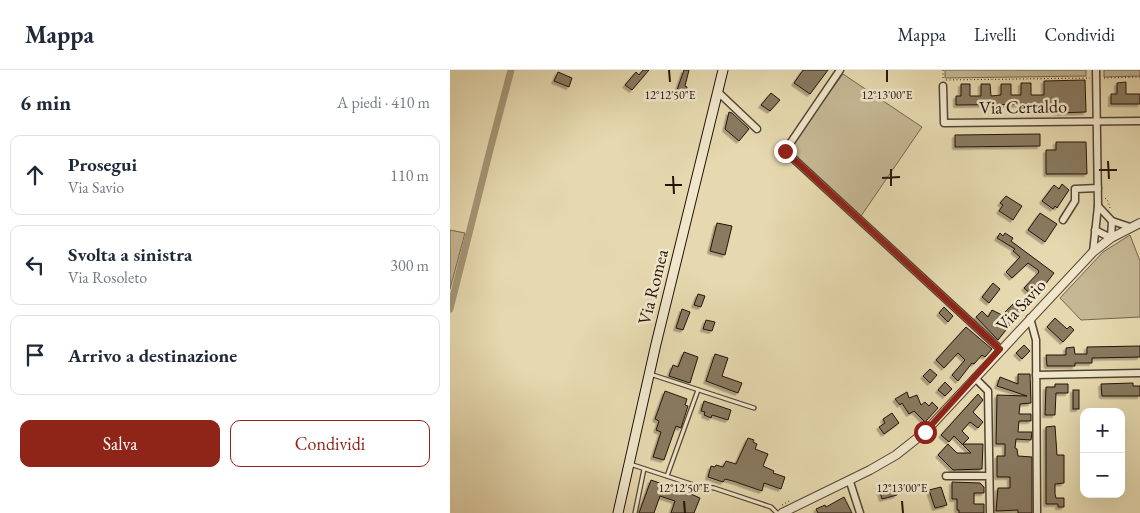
<!DOCTYPE html>
<html lang="it">
<head>
<meta charset="utf-8">
<style>
  :root { --surface:#fff; --page:#f6f6f7; --text:#1f2937; --muted:#747a83; --line:#e0e1e3; --accent:#8f2418 }
  body { margin:0; font-family:"EB Garamond",serif; background:var(--page); color:var(--text) }
  .controls { position:absolute; right:15px; bottom:15px; display:grid; overflow:hidden; border-radius:10px; box-shadow:0 5px 20px #0002 }
  .controls button { width:45px; height:45px; display:grid; place-items:center; padding:0; border:0; border-bottom:1px solid var(--line); background:var(--surface); color:var(--text); font:25px sans-serif }
  .stop { position:absolute; width:15px; height:15px; margin:-11px; border:4px solid #8f2418; border-radius:50%; background:#fff }
  .stop.end { background:#8f2418; border-color:#fff; box-shadow:0 1px 5px #0008 }
  .list { margin:0; padding:0; list-style:none }
  h2 { display:flex; justify-content:space-between; align-items:center; height:65px; margin:0; padding:0 20px; font-size:21px }
  h2 small { font-size:16px; font-weight:400; color:var(--muted) }
  .list li { display:grid; grid-template-columns:32px 1fr auto; gap:15px; align-items:center; box-sizing:border-box; height:80px; margin:0 10px 10px; padding:0 10px; border:1px solid var(--line); border-radius:10px }
  .list b { display:block; font-size:19px; white-space:nowrap }
  .list p { margin:0; font-size:16px; white-space:nowrap; color:var(--muted) }
  .list em { font-size:16px; font-style:normal; color:var(--muted) }
  .actions { display:flex; gap:10px; padding:15px 20px }
  .actions a { flex:1; padding:11px 0; border:1px solid var(--accent); border-radius:10px; text-align:center; font-size:18px; color:var(--accent) }
  .actions .main { background:var(--accent); color:#fff }
  .icon { flex:none; width:28px; height:28px; fill:none; stroke:currentColor; stroke-width:2; stroke-linecap:round; stroke-linejoin:round }
  .map { position:relative; flex:none; width:690px; height:443px; overflow:hidden }
  header { display:flex; align-items:center; gap:30px; box-sizing:border-box; height:70px; padding:0 25px; background:var(--surface); border-bottom:1px solid var(--line) }
  header strong { font-size:24px }
  nav { display:flex; gap:28px; margin-inline-start:auto; font-size:18px }
  main { display:flex }
  aside { flex:1; background:var(--surface) }
  .map>svg:first-child { display:block }
  .green { fill:#c5b793; stroke:#74654e }
  .lines { fill:none; stroke-linecap:round; stroke-linejoin:round }
  .canal { stroke:#a49677; stroke-width:7 }
  .building { fill:#897a60; stroke:#24130a; filter:url(#shadow) }
  .service-casing { stroke:#544433; stroke-width:5.5 }
  .minor-casing { stroke:#544433; stroke-width:9 }
  .tertiary-casing { stroke:#544433; stroke-width:10 }
  .secondary-casing { stroke:#24130a; stroke-width:11 }
  .path { stroke:#24130a; stroke-width:1; stroke-dasharray:1 2.5; stroke-linecap:butt }
  .service { stroke:#efe6cb; stroke-width:3 }
  .minor { stroke:#efe6cb; stroke-width:6 }
  .tertiary { stroke:#efe6cb; stroke-width:8 }
  .secondary { stroke:#efe6cb; stroke-width:9 }
  .route { stroke:#8f2418; stroke-width:6 }
  .ticks { fill:none; stroke:#24130a; stroke-width:2 }
  .labels { text-anchor:middle; stroke-width:5; stroke-linejoin:round; paint-order:stroke }
  .street-label { font-size:18px; fill:#24130a; stroke:#efe6cb }
  .ticks-label { font-size:12px; text-anchor:middle; fill:#24130a; stroke:#efe6cb; stroke-width:5; stroke-linejoin:round; paint-order:stroke }
</style>
</head>
<body>
<header>
<strong>Mappa</strong>
<nav><a>Mappa</a><a>Livelli</a><a>Condividi</a></nav>
</header>
<main>
<aside>
<h2>6 min<small>A piedi · 410 m</small></h2>
<ul class="list">
<li><svg class="icon" aria-label="ahead" viewBox="0 0 24 24"><path d="M12 20V5M6 11l6-6 6 6"/></svg><div><b>Prosegui</b><p>Via Savio</p></div><em>110 m</em></li>
<li><svg class="icon" aria-label="left" viewBox="0 0 24 24"><path d="M17 20v-9H6M10 6l-5 5 5 5"/></svg><div><b>Svolta a sinistra</b><p>Via Rosoleto</p></div><em>300 m</em></li>
<li><svg class="icon" aria-label="arrive" viewBox="0 0 24 24"><path d="M6 21V4h12l-3 4 3 4H6"/></svg><div><b>Arrivo a destinazione</b></div></li>
</ul>
<div class="actions"><a class="main">Salva</a><a>Condividi</a></div>
</aside>
<div class="map">
<svg width="690" height="443" viewBox="0 0 690 443">
  <defs>
    <filter id="shadow"><feDropShadow dx="-2.5" dy="2.5" stdDeviation="0" flood-color="#0004"/></filter>
  </defs>
  <rect width="100%" height="100%" fill="#e6d9af"/>
  <filter id="stains"><feTurbulence type="fractalNoise" baseFrequency=".004" numOctaves="4"/><feColorMatrix values="0 0 0 0 .2 0 0 0 0 .09 0 0 0 0 .02 0 0 0 .5 -.17"/></filter>
  <radialGradient id="worn" r=".72"><stop offset=".6" stop-color="#630" stop-opacity="0"/><stop offset="1" stop-color="#630" stop-opacity=".3"/></radialGradient>
  <g class="green">
    <polygon points="495,0 636,0 636,6 495,8"/>
    <polygon points="654,0 690,0 690,6 654,7"/>
    <polygon points="393,4 472,57 411,146 385,126 341,83 341,75"/>
    <polygon points="0,160 15,163 0,219"/>
    <polygon points="680,165 690,191 690,247 631,250 610,228 653,182"/>
  </g>
  <g class="lines">
    <polyline class="canal" points="0,239 41,76 61,0"/>
  </g>
  <g class="building">
    <polygon points="193,0 199,0 182,20 175,15 186,2 189,5"/>
    <polygon points="234,0 239,0 235,16 237,17 236,22 227,20"/>
    <polygon points="353,0 378,0 360,24 344,13"/>
    <polygon points="108,2 122,8 119,17 104,11"/>
    <polygon points="635,10 636,42 606,43 606,35 595,35 595,34 506,35 506,26 511,26 511,14 520,14 520,26 531,26 531,14 540,14 541,26 551,25 551,14 561,14 561,25 571,25 571,13 581,13 581,25 594,25 594,11"/>
    <polygon points="676,12 676,24 690,24 690,34 661,34 661,24 667,24 667,13"/>
    <polygon points="321,23 330,30 320,41 311,35"/>
    <polygon points="279,42 282,43 299,59 289,71 275,59"/>
    <polygon points="590,64 590,76 505,77 505,65"/>
    <polygon points="606,72 636,72 637,104 596,104 596,80 606,80"/>
    <polygon points="612,114 619,120 607,138 605,136 603,139 592,131 604,115 609,119"/>
    <polygon points="556,126 572,136 563,150 549,141 553,135 550,133"/>
    <polygon points="590,143 607,154 595,172 578,160"/>
    <polygon points="267,153 282,156 275,185 260,181"/>
    <polygon points="550,163 553,166 555,163 563,168 561,171 604,203 585,228 574,218 589,202 588,200 578,193 562,208 556,202 570,187 563,181 565,179 547,168"/>
    <polygon points="543,213 550,219 539,233 532,227"/>
    <polygon points="248,224 255,226 251,237 244,235"/>
    <polygon points="564,233 571,241 548,270 526,247 532,241 538,247 542,240 552,245"/>
    <polygon points="494,237 503,246 498,252 489,243"/>
    <polygon points="232,239 240,242 233,260 226,258"/>
    <polygon points="605,248 617,259 620,256 624,260 613,272 597,257"/>
    <polygon points="256,250 265,252 262,261 253,259"/>
    <polygon points="516,257 542,279 535,287 532,285 524,294 522,293 508,311 502,305 515,290 508,283 494,298 486,290"/>
    <polygon points="574,275 580,281 572,289 566,283"/>
    <polygon points="690,276 690,287 642,288 642,293 625,293 625,296 597,296 596,285 616,285 616,278 624,277 625,284 637,284 637,277"/>
    <polygon points="234,282 248,287 240,313 219,306 223,295 228,297"/>
    <polygon points="265,284 278,288 272,306 292,313 288,323 256,311"/>
    <polygon points="480,299 487,305 480,313 473,306"/>
    <polygon points="568,304 580,304 581,333 570,334 569,344 581,344 581,351 569,351 568,362 582,362 581,370 566,369 565,378 567,379 568,386 582,387 582,443 568,443 568,440 546,441 548,418 560,418 560,407 547,407 547,386 555,386 555,374 546,374 547,325 577,326 547,316 550,307 568,314"/>
    <polygon points="495,312 502,319 495,326 488,320"/>
    <polygon points="683,313 683,316 690,316 690,326 652,326 651,314"/>
    <polygon points="605,314 618,314 618,323 606,323 605,345 595,345 596,317 605,317"/>
    <rect x="623" y="320" width="6" height="19"/>
    <polygon points="215,321 237,329 235,335 238,336 231,358 226,356 214,390 203,387 211,362 206,360 209,351 205,349"/>
    <polygon points="457,322 459,328 467,325 471,335 475,332 479,336 482,332 488,338 475,352 464,341 459,344 452,333 450,335 445,329"/>
    <polygon points="528,324 533,330 523,342 533,352 528,358 520,352 512,361 519,368 513,374 533,374 532,399 503,400 488,385 498,374 507,383 521,383 504,366 499,372 491,365"/>
    <polygon points="254,331 281,340 278,350 262,345 261,348 254,345 255,342 251,341"/>
    <polygon points="442,343 449,353 434,364 429,357 435,353 433,349"/>
    <polygon points="605,356 607,385 614,385 614,413 605,414 605,424 606,428 614,428 614,437 608,437 608,434 596,434 596,357"/>
    <polygon points="298,368 304,370 303,372 307,374 305,379 318,384 313,396 324,401 323,403 335,407 331,419 314,413 312,421 283,411 275,409 273,412 258,407 261,396 265,397 266,395 273,397 276,391 286,394"/>
    <polygon points="201,410 218,416 218,414 250,428 244,443 221,443 225,431 210,426 204,443 189,443"/>
    <polygon points="502,412 530,413 534,417 534,423 524,423 524,434 534,434 534,443 509,443 509,440 507,440 507,429 502,429"/>
    <polygon points="444,414 447,425 432,429 429,419"/>
    <polygon points="491,417 497,435 485,438 479,420"/>
    <polygon points="394,427 402,443 368,443 366,439 375,435 376,437"/>
  </g>
  <g class="lines">
    <defs>
      <g id="service">
        <polyline points="200,304 304,338"/>
        <polyline points="180,394 247,416 264,418 321,437 327,443"/>
        <polyline points="217,406 248,320"/>
        <polyline points="185,443 194,399"/>
      </g>
      <g id="minor">
        <polyline points="390,0 335,81 550,279"/>
        <polyline points="493,16 494,53 690,51"/>
        <polyline points="268,22 307,59"/>
        <polyline points="648,136 662,151 680,157"/>
        <polyline points="613,150 625,131 625,119 648,118"/>
        <polyline points="645,160 661,168 662,151"/>
        <polyline points="643,182 648,136 646,0"/>
        <polyline points="580,248 586,270 587,443"/>
        <polyline points="586,305 690,303"/>
        <polyline points="525,308 538,321 540,443"/>
        <polyline points="496,406 539,406"/>
        <polyline points="400,412 410,443"/>
      </g>
      <polyline id="tertiary" points="332,443 420,400 446,385 475,362 643,182 661,168 690,153"/>
      <polyline id="secondary" points="168,443 206,274 273,0"/>
    </defs>
    <use href="#service" class="service-casing"/>
    <use href="#minor" class="minor-casing"/>
    <use href="#tertiary" class="tertiary-casing"/>
    <use href="#secondary" class="secondary-casing"/>
    <g class="path">
      <polyline points="493,0 493,10"/>
      <polyline points="654,8 690,7"/>
      <polyline points="496,10 640,8"/>
      <polyline points="655,128 658,131 660,138"/>
      <polyline points="332,435 339,431"/>
    </g>
    <use href="#service" class="service"/>
    <use href="#minor" class="minor"/>
    <use href="#tertiary" class="tertiary"/>
    <use href="#secondary" class="secondary"/>
  </g>
  <g class="lines">
    <polyline class="route" points="335,81 550,279 475,362"/>
  </g>
  <path class="ticks" d="M219 0 220 12M437 0V12M658 91 659 109M441 99V116M649 100H667M223 106 224 124M432 108 450 107M215 115H232M234 431 235 443M452 431 453 443"/>
  <g class="labels">
    <g class="street-label">
      <text transform="translate(573 37) rotate(-1)" y="6">Via Certaldo</text>
      <text transform="translate(203 217) rotate(-76)" y="6">Via Romea</text>
      <text transform="translate(571 235) rotate(-47)" y="6">Via Savio</text>
    </g>
  </g>
  <g class="ticks-label">
    <text x="220" y="29">12°12'50"E</text>
    <text x="437" y="29">12°13'00"E</text>
    <text x="234" y="422">12°12'50"E</text>
    <text x="452" y="422">12°13'00"E</text>
  </g>
  <rect width="100%" height="100%" filter="url(#stains)"/>
  <rect width="100%" height="100%" fill="url(#worn)"/>
</svg>
<div class="controls">
<button>+</button>
<button>−</button>
</div>
<div class="stop" style="left:475px;top:362px"></div>
<div class="stop end" style="left:335px;top:81px"></div>
</div>
</main>
</body>
</html>
